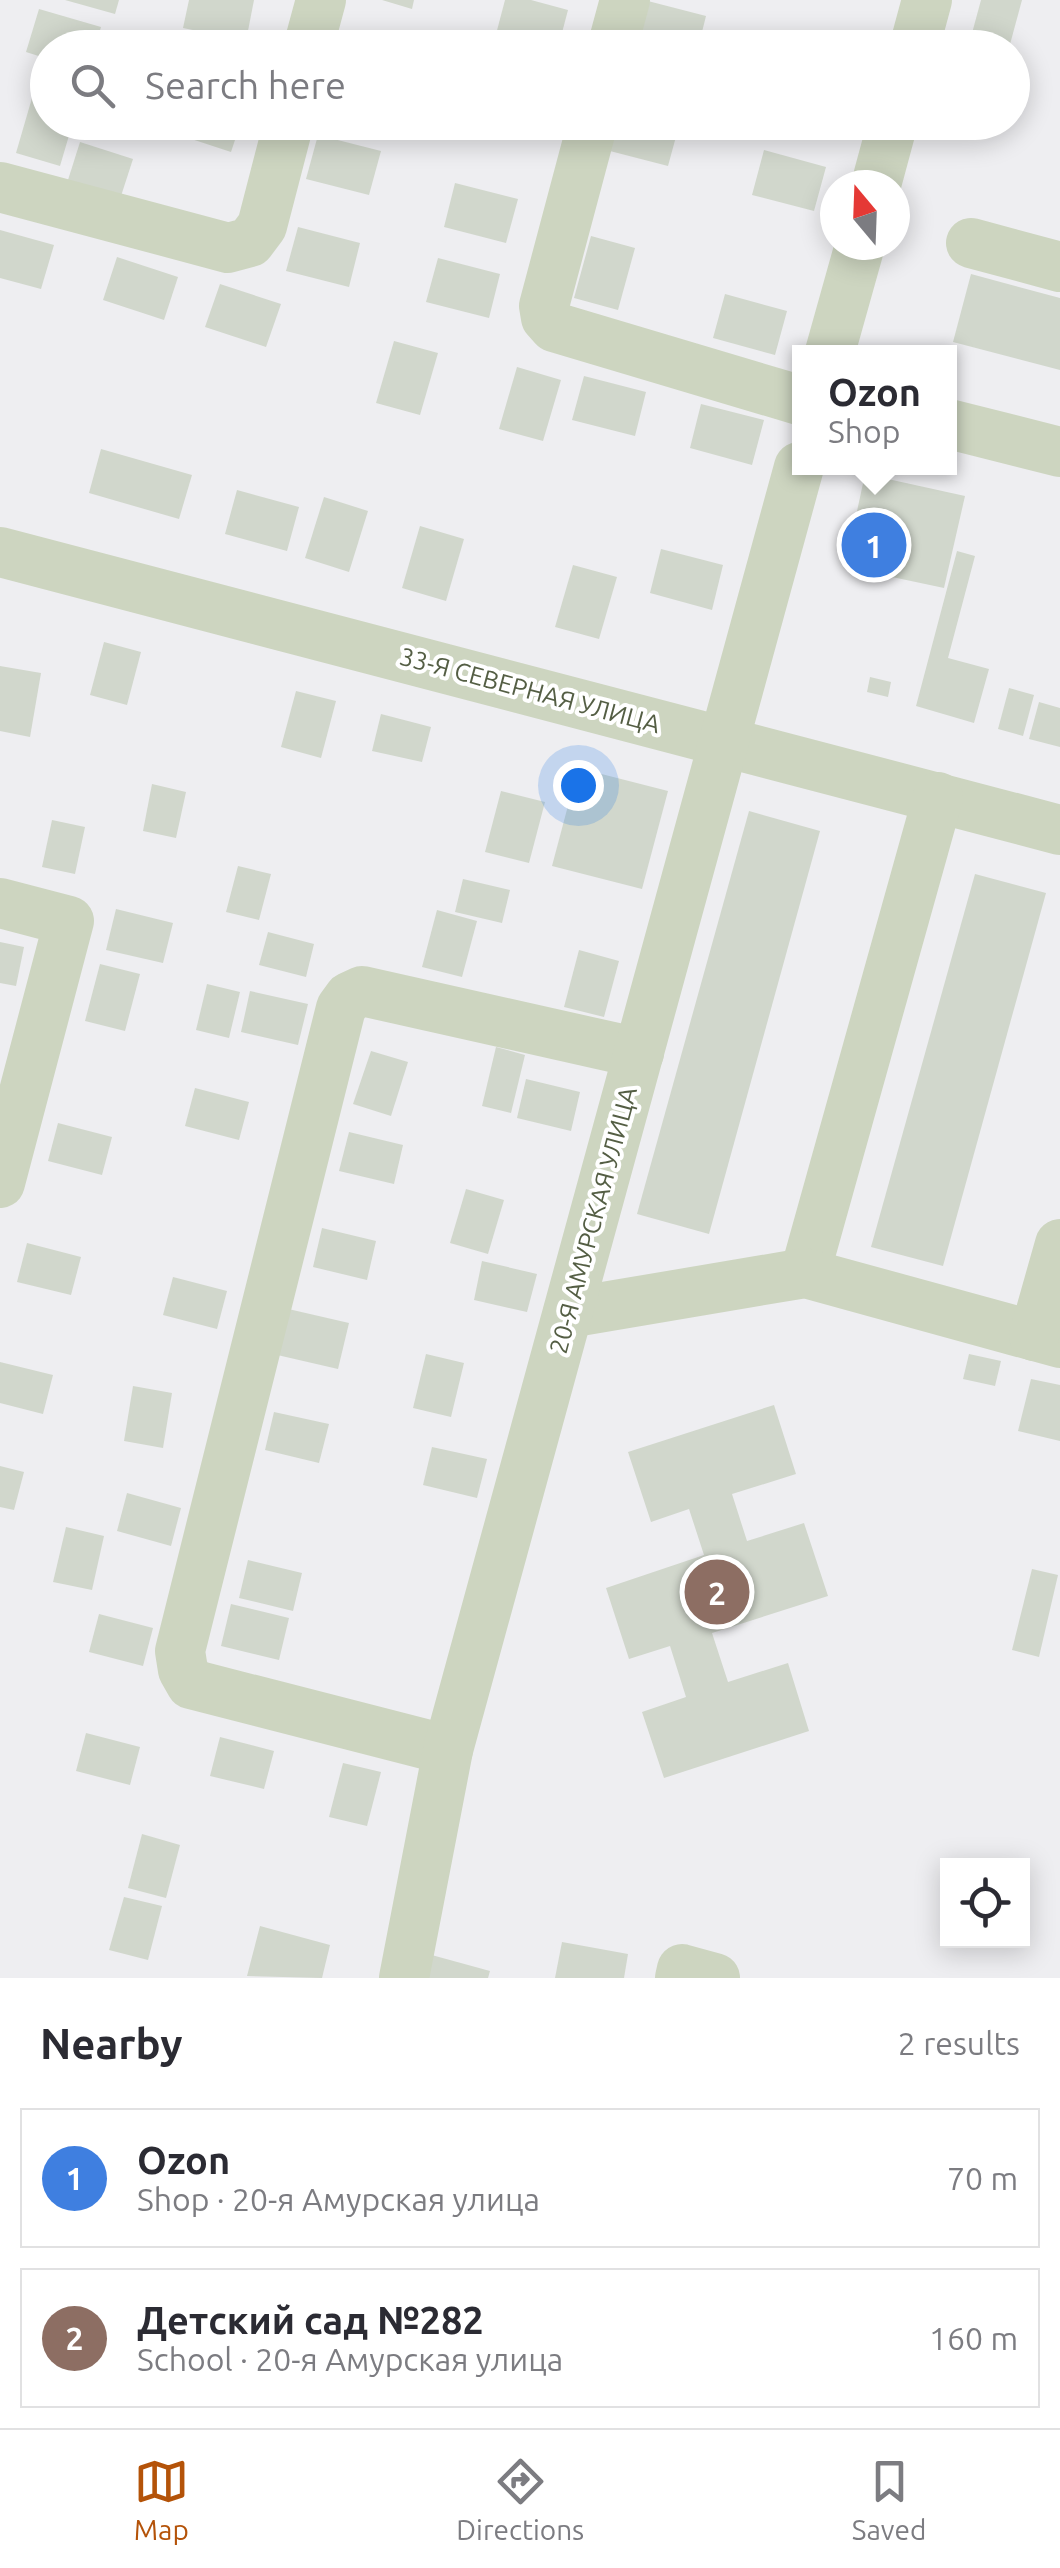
<!DOCTYPE html>
<html lang="en">
<head>
<meta charset="utf-8">
<style>
  :root { --surface:#fff; --page:#f2f2f3; --text:#2b2b33; --muted:#7c7c81; --line:#e1e1e2; --accent:#b45309 }
  body { margin:0; font-family:Ubuntu,sans-serif; background:var(--page); color:var(--text) }
  .controls { position:absolute; right:30px; bottom:30px; display:grid; overflow:hidden; border-radius:0px; box-shadow:0 5px 25px #0003 }
  .controls button { width:90px; height:90px; display:grid; place-items:center; padding:0; border:0; border-bottom:2px solid var(--line); background:var(--surface); color:var(--text); font:50px sans-serif }
  .compass { position:absolute; left:820px; top:170px; width:90px; height:90px; border-radius:50%; background:var(--surface); box-shadow:0 5px 25px #0003; rotate:341deg }
  .you { position:absolute; left:578px; top:785px; width:35px; height:35px; margin:-25px; border:8px solid #fff; border-radius:50%; background:#1a73e8; box-shadow:0 0 0 15px #1a73e833 }
  .badge { display:grid; place-items:center; width:65px; height:65px; border-radius:50%; background:var(--accent); color:#fff; font-size:32px; font-weight:700 }
  .pin { position:absolute; translate:-50% -50%; border:5px solid #fff; box-shadow:0 2px 10px #0006 }
  .popup { position:absolute; left:792px; top:345px; width:165px; height:130px; box-sizing:border-box; display:grid; place-content:center; border-radius:0px; background:var(--surface); filter:drop-shadow(0 2px 8px #0005); font-size:32px; white-space:nowrap; color:var(--muted) }
  .popup b { font-size:38px; color:var(--text) }
  .popup::after { content:''; position:absolute; left:50%; top:100%; margin-left:-20px; border:20px solid transparent; border-top-color:var(--surface) }
  .list { margin:0; padding:0; list-style:none }
  h2 { display:flex; justify-content:space-between; align-items:center; height:130px; margin:0; padding:0 40px; font-size:42px }
  h2 small { font-size:32px; font-weight:400; color:var(--muted) }
  .list li { display:grid; grid-template-columns:65px 1fr auto; gap:30px; align-items:center; box-sizing:border-box; height:140px; margin:0 20px 20px; padding:0 20px; border:2px solid var(--line); border-radius:0px }
  .list b { display:block; font-size:38px; white-space:nowrap }
  .list p { margin:0; font-size:32px; white-space:nowrap; color:var(--muted) }
  .list em { font-size:32px; font-style:normal; color:var(--muted) }
  .icon { flex:none; width:55px; height:55px; fill:none; stroke:currentColor; stroke-width:2; stroke-linecap:round; stroke-linejoin:round }
  .map { position:relative; flex:none; width:1060px; height:1978px; overflow:hidden }
  .search { position:absolute; background:var(--surface); box-shadow:0 5px 25px #0003; left:30px; right:30px; top:30px; height:110px; display:flex; align-items:center; gap:25px; box-sizing:border-box; padding:0 35px; border-radius:55px; color:var(--muted); font-size:38px }
  .sheet { height:450px; background:var(--surface) }
  nav { display:flex; justify-content:space-around; align-items:center; box-sizing:border-box; height:140px; border-top:2px solid var(--line); background:var(--surface); font-size:28px; color:var(--muted) }
  nav a { display:grid; justify-items:center; gap:5px }
  nav .on { color:var(--accent) }
  .map>svg:first-child { display:block }
  .building { fill:#d1d7cc }
  .lines { fill:none; stroke-linecap:round; stroke-linejoin:round }
  .minor { stroke:#cdd5c0; stroke-width:50 }
  .labels { text-anchor:middle; stroke-width:8; stroke-linejoin:round; paint-order:stroke }
  .street-label { font-size:25px; fill:#545e44; stroke:#fff }
</style>
</head>
<body>
<div class="map">
<svg width="1060" height="1978" viewBox="0 0 1060 1978">
  <rect width="100%" height="100%" fill="#eeeef1"/>
  <g class="building">
    <polygon points="65,0 119,0 115,14"/>
    <polygon points="189,0 254,0 246,41 183,28"/>
    <polygon points="382,0 414,0 412,9"/>
    <polygon points="505,0 531,0 568,10 558,48 532,48 495,38"/>
    <polygon points="644,0 706,16 698,48 645,48 632,44"/>
    <polygon points="981,0 1022,0 1009,48 968,48"/>
    <polygon points="39,9 101,27 95,48 48,48 48,59 26,52"/>
    <polygon points="806,33 851,41 850,48 804,48"/>
    <polygon points="34,91 48,95 48,122 73,122 60,166 16,153"/>
    <polygon points="173,122 241,122 231,152 170,132"/>
    <polygon points="472,122 534,122 530,139"/>
    <polygon points="613,122 680,122 668,166 606,150"/>
    <polygon points="318,135 381,151 369,195 306,179"/>
    <polygon points="80,142 133,159 121,196 68,180"/>
    <polygon points="764,150 826,167 814,211 752,195"/>
    <polygon points="455,183 518,199 506,243 444,227"/>
    <polygon points="298,227 360,243 349,287 286,271"/>
    <polygon points="0,230 54,245 41,289 0,278"/>
    <polygon points="591,236 635,248 618,310 574,298"/>
    <polygon points="117,257 178,277 164,320 103,300"/>
    <polygon points="438,258 500,274 489,318 426,302"/>
    <polygon points="971,274 1060,298 1060,370 953,342"/>
    <polygon points="220,284 281,304 266,347 205,327"/>
    <polygon points="725,294 787,311 775,355 713,338"/>
    <polygon points="394,341 438,353 420,415 376,403"/>
    <polygon points="517,367 561,380 543,441 499,429"/>
    <polygon points="584,376 646,392 635,436 572,420"/>
    <polygon points="701,404 764,420 752,465 690,448"/>
    <polygon points="101,449 192,475 179,519 89,493"/>
    <polygon points="865,474 965,496 944,588 845,567"/>
    <polygon points="237,490 299,507 287,551 225,534"/>
    <polygon points="324,497 368,511 349,572 305,558"/>
    <polygon points="420,526 464,539 446,601 402,588"/>
    <polygon points="661,549 723,565 712,610 650,593"/>
    <polygon points="957,551 975,556 948,658 989,669 974,723 916,706"/>
    <polygon points="573,565 617,577 599,639 555,627"/>
    <polygon points="104,642 141,652 127,705 90,695"/>
    <polygon points="0,666 41,673 30,737 0,731"/>
    <polygon points="870,677 891,682 888,697 867,692"/>
    <polygon points="1009,688 1034,695 1023,736 998,729"/>
    <polygon points="296,691 336,701 321,758 281,747"/>
    <polygon points="1039,702 1060,708 1060,747 1029,739"/>
    <polygon points="381,714 431,727 422,762 372,751"/>
    <polygon points="578,768 668,791 642,889 552,866"/>
    <polygon points="152,784 186,792 176,838 143,831"/>
    <polygon points="501,791 545,802 529,863 485,852"/>
    <polygon points="749,811 820,831 709,1234 637,1214"/>
    <polygon points="52,820 85,827 75,874 42,867"/>
    <polygon points="238,866 271,874 259,920 226,912"/>
    <polygon points="975,874 1046,893 943,1266 871,1247"/>
    <polygon points="463,879 510,890 502,923 455,912"/>
    <polygon points="116,909 173,923 163,963 106,950"/>
    <polygon points="437,910 477,921 462,977 422,967"/>
    <polygon points="268,932 314,944 306,977 259,965"/>
    <polygon points="0,942 24,947 16,986 0,983"/>
    <polygon points="579,950 619,961 604,1017 564,1007"/>
    <polygon points="100,964 140,974 125,1031 85,1021"/>
    <polygon points="207,984 240,992 229,1038 196,1030"/>
    <polygon points="250,991 308,1004 298,1045 241,1032"/>
    <polygon points="496,1047 525,1055 511,1113 482,1106"/>
    <polygon points="371,1051 408,1062 391,1116 353,1104"/>
    <polygon points="526,1079 580,1092 571,1131 517,1118"/>
    <polygon points="195,1088 249,1102 239,1140 185,1126"/>
    <polygon points="58,1123 112,1137 102,1175 48,1161"/>
    <polygon points="349,1132 403,1145 394,1184 339,1171"/>
    <polygon points="466,1189 504,1200 488,1254 450,1243"/>
    <polygon points="322,1228 376,1241 367,1280 313,1267"/>
    <polygon points="27,1243 81,1257 71,1295 17,1282"/>
    <polygon points="482,1261 537,1274 527,1312 474,1300"/>
    <polygon points="173,1277 227,1291 217,1329 163,1315"/>
    <polygon points="284,1308 349,1323 338,1369 273,1354"/>
    <polygon points="426,1354 464,1363 451,1417 413,1408"/>
    <polygon points="969,1354 1001,1361 995,1386 963,1379"/>
    <polygon points="0,1362 53,1375 43,1414 0,1403"/>
    <polygon points="1031,1379 1060,1385 1060,1441 1018,1431"/>
    <polygon points="133,1386 172,1393 163,1448 124,1441"/>
    <polygon points="774,1405 796,1474 732,1494 747,1541 804,1523 828,1596 712,1633 728,1682 788,1663 809,1731 664,1778 642,1712 686,1697 670,1646 629,1659 606,1588 704,1555 689,1509 651,1522 628,1452"/>
    <polygon points="274,1412 329,1424 319,1463 265,1450"/>
    <polygon points="432,1447 487,1459 477,1498 423,1485"/>
    <polygon points="0,1466 24,1472 14,1510 0,1507"/>
    <polygon points="127,1493 181,1508 171,1546 117,1531"/>
    <polygon points="66,1527 104,1536 92,1590 53,1582"/>
    <polygon points="248,1560 302,1573 293,1611 239,1598"/>
    <polygon points="1032,1569 1058,1575 1039,1657 1012,1650"/>
    <polygon points="231,1604 289,1618 279,1660 221,1646"/>
    <polygon points="99,1614 153,1628 143,1666 89,1652"/>
    <polygon points="86,1733 140,1747 130,1785 76,1771"/>
    <polygon points="220,1737 274,1751 264,1789 210,1776"/>
    <polygon points="343,1763 381,1772 367,1826 329,1817"/>
    <polygon points="142,1834 180,1845 166,1898 128,1888"/>
    <polygon points="124,1897 162,1906 148,1960 109,1950"/>
    <polygon points="260,1926 330,1945 322,1978 247,1976"/>
    <polygon points="562,1942 628,1954 624,1978 555,1978"/>
    <polygon points="428,1954 490,1971 488,1978 422,1978"/>
  </g>
  <g class="lines">
    <g class="minor">
      <polyline points="308,48 321,0"/>
      <polyline points="612,48 625,0"/>
      <polyline points="914,48 927,0"/>
      <polyline points="593,122 544,306 546,318 554,327 799,400"/>
      <polyline points="876,185 893,122"/>
      <polyline points="0,187 228,248 250,242 262,226 289,122"/>
      <polyline points="971,243 1060,267"/>
      <polyline points="830,352 860,245"/>
      <polyline points="949,424 1060,452"/>
      <polyline points="0,552 1060,830"/>
      <polyline points="0,903 69,921 0,1183"/>
      <polyline points="805,1273 938,797"/>
      <polyline points="568,1313 805,1273 1060,1343"/>
      <polyline points="1034,1336 1060,1244"/>
      <polyline points="448,1750 191,1684 183,1670 180,1651 341,1008 349,997 362,991 639,1053"/>
      <polyline points="404,1978 448,1750 799,467"/>
      <polyline points="680,1978 682,1969 715,1978"/>
    </g>
  </g>
  <g class="labels">
    <g class="street-label">
      <text transform="translate(530 690) rotate(15)" y="9">33-Я СЕВЕРНАЯ УЛИЦА</text>
      <text transform="translate(593 1220) rotate(-75)" y="9">20-Я АМУРСКАЯ УЛИЦА</text>
    </g>
  </g>
</svg>
<div class="controls">
<button><svg class="icon" aria-label="locate" viewBox="0 0 24 24"><circle cx="12" cy="12" r="6"/><path d="M12 2v4M12 18v4M2 12h4M18 12h4"/></svg></button>
</div>
<svg class="compass" viewBox="-18 -18 36 36"><path d="M0-13l5 13h-10z" fill="#e53935"/><path d="M0 13l5-13h-10z" fill="#7c7c81"/></svg>
<div class="you"></div>
<div class="pin badge" style="left:874px;top:545px;background:#3f7fe0">1</div>
<div class="popup"><b>Ozon</b>Shop</div>
<div class="pin badge" style="left:717px;top:1592px;background:#8d6e63">2</div>
<div class="search"><svg class="icon" aria-label="search" viewBox="0 0 24 24"><circle cx="10" cy="10" r="6"/><path d="M15 15l6 6"/></svg>Search here</div>
</div>
<section class="sheet">
<h2>Nearby<small>2 results</small></h2>
<ul class="list">
<li><span class="badge" style="background:#3f7fe0">1</span><div><b>Ozon</b><p>Shop · 20-я Амурская улица</p></div><em>70 m</em></li>
<li><span class="badge" style="background:#8d6e63">2</span><div><b>Детский сад №282</b><p>School · 20-я Амурская улица</p></div><em>160 m</em></li>
</ul>
</section>
<nav>
<a class="on"><svg class="icon" aria-label="map" viewBox="0 0 24 24"><path d="M3 6l6-2 6 2 6-2v14l-6 2-6-2-6 2zM9 4v14M15 6v14"/></svg>Map</a>
<a><svg class="icon" aria-label="directions" viewBox="0 0 24 24"><path d="M12 3l9 9-9 9-9-9zM9 14v-3h6M13 9l2 2-2 2"/></svg>Directions</a>
<a><svg class="icon" aria-label="saved" viewBox="0 0 24 24"><path d="M7 4h10v16l-5-4-5 4z"/></svg>Saved</a>
</nav>
</body>
</html>
